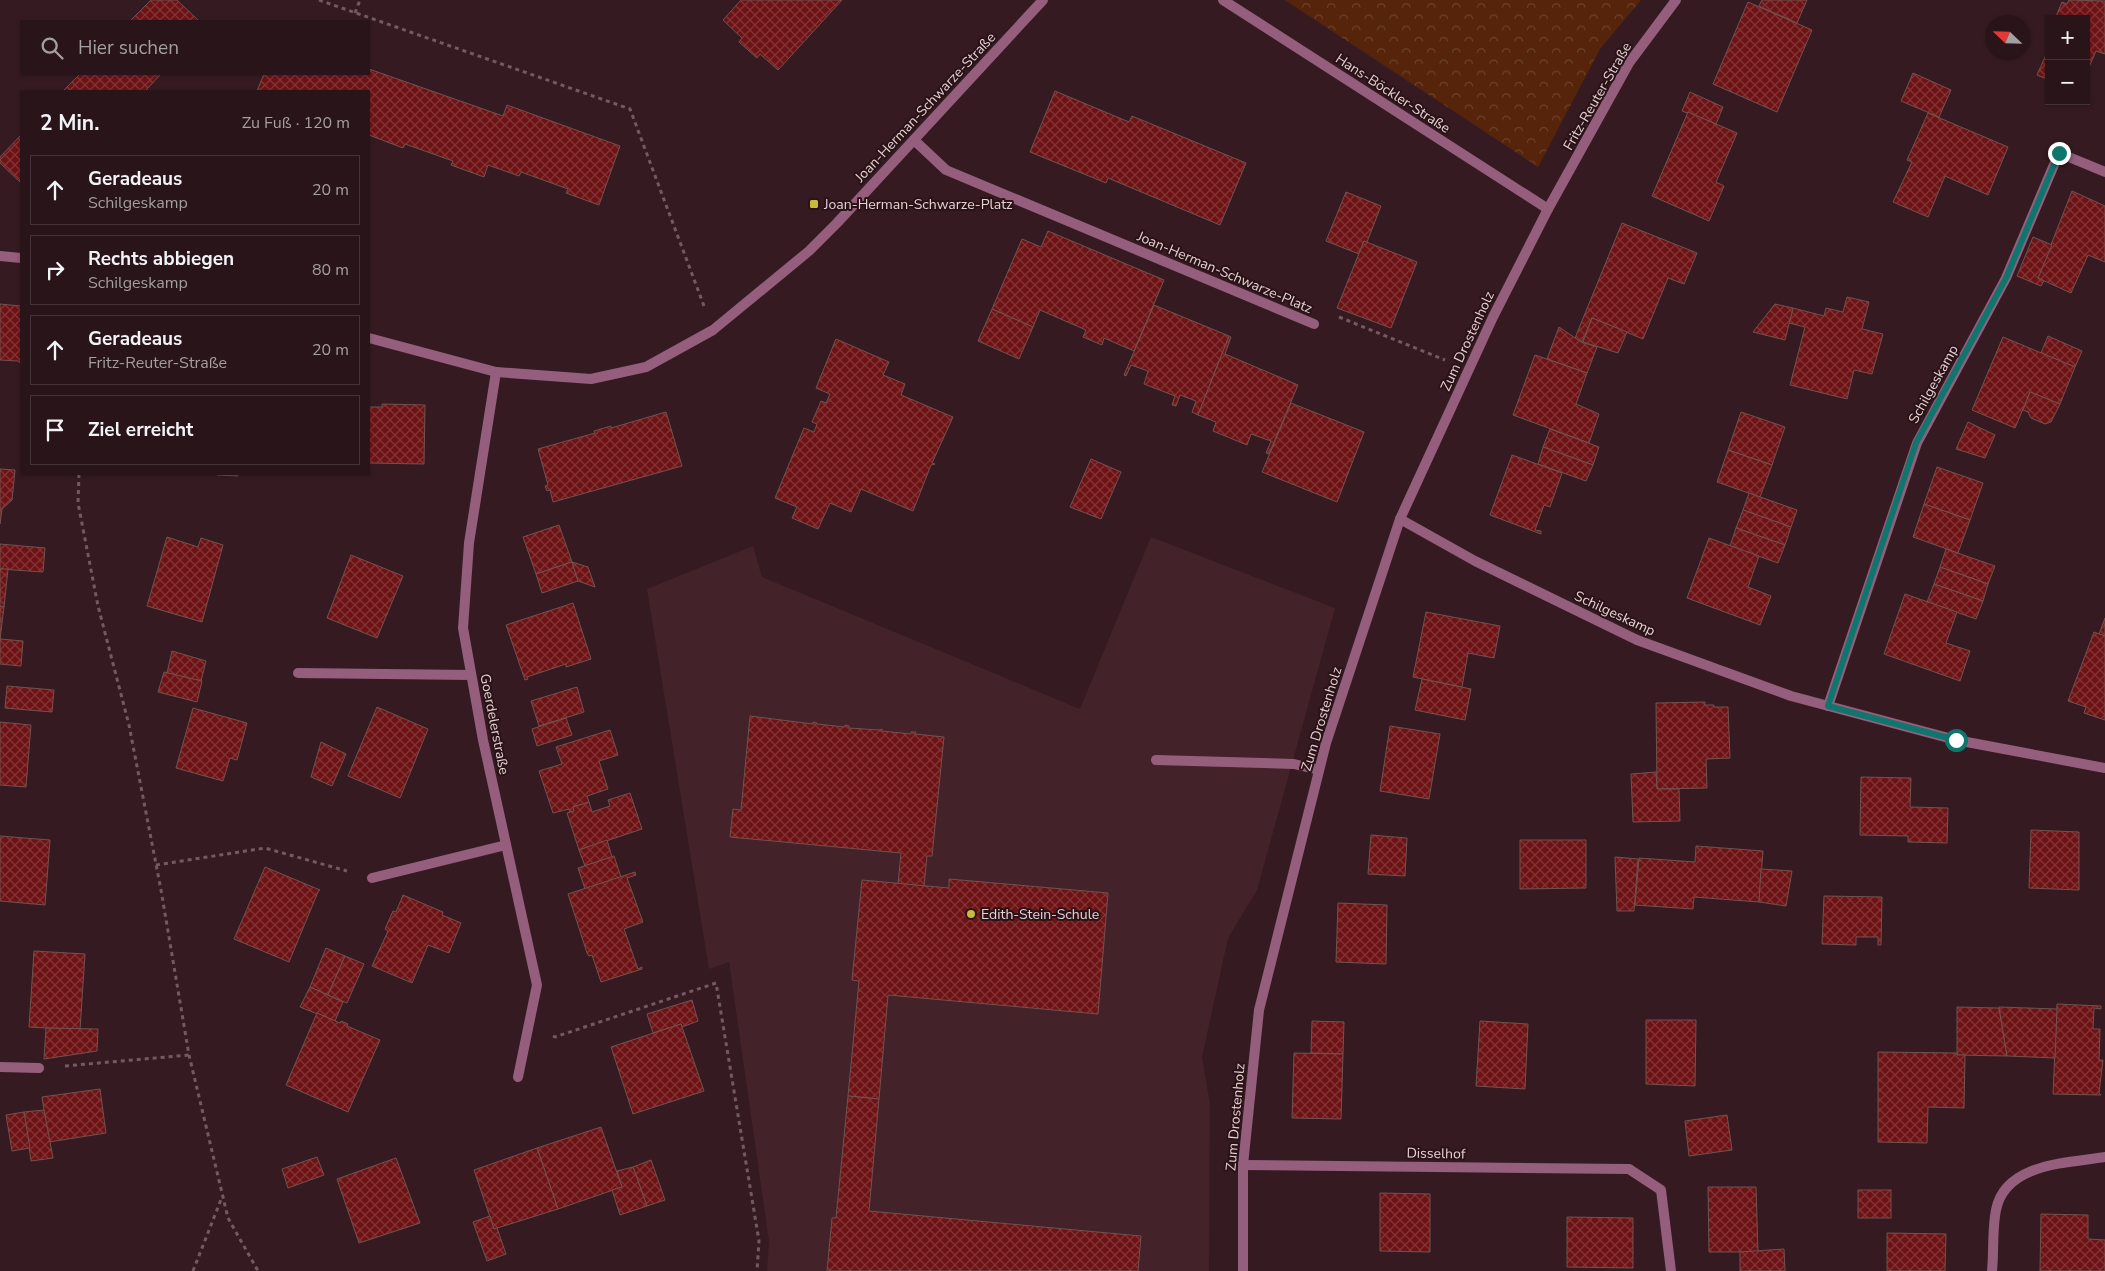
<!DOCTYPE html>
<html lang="de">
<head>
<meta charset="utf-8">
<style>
  :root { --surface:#281419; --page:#301d22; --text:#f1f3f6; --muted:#a59ea2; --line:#443338 }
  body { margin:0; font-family:"Nunito Sans",sans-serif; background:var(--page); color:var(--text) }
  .controls { position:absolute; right:15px; top:15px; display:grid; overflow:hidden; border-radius:0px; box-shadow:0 1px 4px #0004 }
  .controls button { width:45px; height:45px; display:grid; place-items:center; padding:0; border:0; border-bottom:1px solid var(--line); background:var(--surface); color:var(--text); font:25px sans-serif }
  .compass { position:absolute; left:1985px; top:15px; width:45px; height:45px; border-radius:50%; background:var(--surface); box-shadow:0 1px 4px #0004; rotate:293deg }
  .stop { position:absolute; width:15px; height:15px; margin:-11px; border:4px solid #0f766e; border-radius:50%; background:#fff }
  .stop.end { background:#0f766e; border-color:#fff; box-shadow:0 1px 5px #0008 }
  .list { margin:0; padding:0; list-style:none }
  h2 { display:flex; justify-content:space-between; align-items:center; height:65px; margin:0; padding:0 20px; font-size:21px }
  h2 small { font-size:16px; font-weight:400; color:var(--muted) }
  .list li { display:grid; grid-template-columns:32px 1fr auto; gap:15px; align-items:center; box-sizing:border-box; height:70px; margin:0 10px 10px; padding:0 10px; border:1px solid var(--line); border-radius:0px }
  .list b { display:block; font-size:19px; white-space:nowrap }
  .list p { margin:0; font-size:16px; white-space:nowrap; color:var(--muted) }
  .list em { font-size:16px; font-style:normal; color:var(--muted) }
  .icon { flex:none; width:28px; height:28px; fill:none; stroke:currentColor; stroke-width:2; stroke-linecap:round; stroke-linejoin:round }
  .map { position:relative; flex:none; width:2105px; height:1271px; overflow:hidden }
  .search { position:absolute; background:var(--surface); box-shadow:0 1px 4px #0004; left:20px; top:20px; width:350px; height:55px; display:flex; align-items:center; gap:12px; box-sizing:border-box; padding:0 18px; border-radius:0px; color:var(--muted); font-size:19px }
  .panel { position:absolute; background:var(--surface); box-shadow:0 1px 4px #0004; left:20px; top:90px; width:350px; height:385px; border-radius:0px }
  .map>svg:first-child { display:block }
  .built { fill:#432229 }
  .forest { fill:url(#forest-crowns) }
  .building { fill:url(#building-cross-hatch); stroke:#71524f }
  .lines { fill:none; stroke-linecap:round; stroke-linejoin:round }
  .path { stroke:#725b60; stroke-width:3; stroke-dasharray:4 4; stroke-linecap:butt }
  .lane { stroke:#955e7c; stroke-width:10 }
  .street { stroke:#955e7c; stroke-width:10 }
  .route { stroke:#0f766e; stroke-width:6 }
  .poi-dot { fill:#c7bb3b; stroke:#2a1217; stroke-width:2 }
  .labels { text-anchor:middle; stroke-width:4; stroke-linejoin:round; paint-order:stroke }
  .street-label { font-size:14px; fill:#e4d2d5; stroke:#2a1217 }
  .poi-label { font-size:14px; fill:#e4d2d5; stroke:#2a1217; text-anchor:start }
</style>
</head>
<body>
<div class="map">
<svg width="2105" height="1271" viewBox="0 0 2105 1271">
  <defs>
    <pattern id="forest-crowns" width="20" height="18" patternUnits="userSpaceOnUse" patternTransform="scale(1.25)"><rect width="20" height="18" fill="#55240a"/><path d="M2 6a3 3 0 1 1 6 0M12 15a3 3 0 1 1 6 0" fill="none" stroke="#6d432d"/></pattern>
    <pattern id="building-cross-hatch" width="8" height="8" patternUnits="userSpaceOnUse" patternTransform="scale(1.25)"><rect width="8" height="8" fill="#6e1315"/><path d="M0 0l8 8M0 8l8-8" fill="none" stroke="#833436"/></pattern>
  </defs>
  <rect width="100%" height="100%" fill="#351b21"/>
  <polygon class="built" points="1151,537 1335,608 1257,890 1228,938 1202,1057 1210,1104 1209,1271 767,1271 769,1241 729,962 709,969 647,589 753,546 762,577 1080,709"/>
  <polygon class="forest" points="1285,0 1641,0 1600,49 1538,167"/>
  <g class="building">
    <polygon points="151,0 177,0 199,21 130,21"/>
    <polygon points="741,0 842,0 778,70 760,54 757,58 739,42 742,38 723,20"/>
    <polygon points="1762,0 1807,0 1797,23 1759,6"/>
    <polygon points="2069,0 2105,1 2105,54 2096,51 2086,74 2086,19 2055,19 2062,2 2067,4"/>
    <polygon points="1748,2 1812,30 1777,112 1713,84"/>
    <polygon points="2049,48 2049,80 2037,75"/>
    <polygon points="369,69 503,116 507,105 620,146 599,205 566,193 568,189 521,172 519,176 488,165 484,177 451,165 453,161 405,144 403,148 369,135 369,91 257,91 264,74 369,74"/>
    <polygon points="1913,73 1951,90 1939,117 1901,101"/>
    <polygon points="80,74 161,74 146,90 147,91 63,91"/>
    <polygon points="1055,91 1129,122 1132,116 1246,163 1220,225 1108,178 1106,183 1030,152"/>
    <polygon points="1690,92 1723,107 1716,124 1682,111"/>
    <polygon points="1688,112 1737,133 1716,182 1724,186 1709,221 1652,196"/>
    <polygon points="1928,113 2008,147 1988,195 1945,176 1928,217 1893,202 1912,162 1907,160"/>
    <polygon points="21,135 21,183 0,163 0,157"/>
    <polygon points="2072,191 2105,206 2105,262 2088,255 2071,293 2038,278"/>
    <polygon points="1346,192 1381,206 1367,242 1364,241 1359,254 1326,241"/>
    <polygon points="1622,223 1697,253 1684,284 1668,278 1643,339 1592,318 1582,342 1575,338"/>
    <polygon points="1048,231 1164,280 1134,351 1104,338 1102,345 1083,337 1086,330 1040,310 1033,327 992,309 1022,239 1041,247"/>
    <polygon points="2033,237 2052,245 2038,278 2044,281 2041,286 2017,276"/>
    <polygon points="1364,241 1417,262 1391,328 1337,308"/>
    <polygon points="1847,297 1869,302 1862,329 1883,334 1872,374 1854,370 1847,399 1790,385 1805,327 1789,323 1793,308 1824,316 1826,308 1843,312"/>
    <polygon points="0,304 21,306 21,364 18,361 0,360"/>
    <polygon points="1775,304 1793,308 1785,340 1753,332"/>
    <polygon points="1154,305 1229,336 1198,415 1192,412 1196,401 1180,395 1176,406 1172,405 1175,396 1144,384 1148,371 1131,365 1126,376 1124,375"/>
    <polygon points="992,309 1033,327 1019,359 978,341"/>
    <polygon points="1592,318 1627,332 1618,353 1583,342"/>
    <polygon points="1559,327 1581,342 1597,347 1587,373 1547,359"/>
    <polygon points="1229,336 1231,337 1225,354 1298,385 1269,454 1266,453 1271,441 1251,434 1247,445 1213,431 1216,422 1198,415"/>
    <polygon points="2048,336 2082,351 2075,367 2041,353"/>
    <polygon points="2003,337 2075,367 2060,404 2030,392 2015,428 1972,410"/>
    <polygon points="836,339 889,362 883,375 905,384 901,395 953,417 932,463 935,464 931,465 913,511 861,489 851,512 830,503 818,529 792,518 797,507 775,498 804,428 814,432 817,424 812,422 821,401 826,403 830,394 816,388"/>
    <polygon points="1535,355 1587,373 1576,404 1599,414 1589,443 1513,415"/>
    <polygon points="2030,392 2060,404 2051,422 2045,424 2031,418 2028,412 2023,410"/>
    <polygon points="1291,403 1364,432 1337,502 1262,472"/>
    <polygon points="382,404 425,405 424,464 369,463 369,407 382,407"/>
    <polygon points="666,412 682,466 553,502 550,490 547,491 545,486 548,485 538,449 595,433 594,431 611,426 611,428"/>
    <polygon points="1741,412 1785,427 1772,465 1728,450"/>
    <polygon points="1968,422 1995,435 1985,458 1956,449"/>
    <polygon points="1550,429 1599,447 1593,465 1543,447"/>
    <polygon points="1543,447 1593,465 1586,481 1538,464"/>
    <polygon points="1728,450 1772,465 1760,497 1717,482"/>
    <polygon points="1512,455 1562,473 1550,507 1544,505 1535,530 1541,531 1541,534 1490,515"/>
    <polygon points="1091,459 1121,472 1101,519 1070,507"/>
    <polygon points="1937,467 1983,483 1970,520 1924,504"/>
    <polygon points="0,469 15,470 12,500 2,509 0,524"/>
    <polygon points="217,474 238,474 238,476 217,475"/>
    <polygon points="1749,493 1797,510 1791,527 1743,510"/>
    <polygon points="1924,504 1970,520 1958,553 1913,537"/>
    <polygon points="1743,510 1791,527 1785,545 1736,528"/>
    <polygon points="559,525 572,562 536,574 523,537"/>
    <polygon points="1736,528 1785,545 1778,563 1730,546"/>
    <polygon points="167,537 198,547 201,538 223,545 202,622 147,606"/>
    <polygon points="1709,538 1759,556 1748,587 1771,596 1760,625 1687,598"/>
    <polygon points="0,544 45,548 43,572 0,569"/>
    <polygon points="1946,549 1995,566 1988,584 1940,567"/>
    <polygon points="351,555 403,576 377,638 327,618"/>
    <polygon points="572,562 578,581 542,593 536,574"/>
    <polygon points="572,562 588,567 595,587 578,581"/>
    <polygon points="1940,567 1988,584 1983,601 1934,584"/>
    <polygon points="0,569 8,569 4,607 0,606"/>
    <polygon points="1934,584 1983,601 1976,619 1927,602"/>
    <polygon points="1905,594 1957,612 1946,643 1970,651 1960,681 1884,654"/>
    <polygon points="573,603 591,659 566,667 566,664 527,677 528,679 525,680 506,625"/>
    <polygon points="0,606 4,607 0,639 23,641 21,666 0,664"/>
    <polygon points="1426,612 1500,626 1494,658 1468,653 1462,687 1413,677"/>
    <polygon points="2105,618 2105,636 2099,634"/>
    <polygon points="2094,632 2105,636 2105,720 2084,713 2086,707 2068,701"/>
    <polygon points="172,651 206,661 201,681 167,673"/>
    <polygon points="164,672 202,681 197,702 158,692"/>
    <polygon points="1422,679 1471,689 1465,720 1415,710"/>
    <polygon points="7,686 54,690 52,712 5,708"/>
    <polygon points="577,687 584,712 539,726 531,701"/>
    <polygon points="1705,702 1705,705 1714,705 1714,707 1728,707 1730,758 1706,759 1707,788 1657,789 1656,703"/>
    <polygon points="377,707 428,729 400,798 348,776"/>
    <polygon points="193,708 247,723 237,760 230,758 223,781 176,768"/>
    <polygon points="750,716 813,724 813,722 817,723 817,724 845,727 845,725 849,726 849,728 879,730 882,729 882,731 911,734 911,732 916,732 915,734 944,737 932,856 927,856 924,886 898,884 901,853 730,837 733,809 741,810"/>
    <polygon points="566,718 572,735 537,746 532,729"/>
    <polygon points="0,722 31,725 26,787 0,785"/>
    <polygon points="1390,726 1440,734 1429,799 1380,791"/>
    <polygon points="610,730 618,755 599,761 608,789 587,796 589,802 573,807 574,811 570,813 569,809 553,813 539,771 562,764 556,747"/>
    <polygon points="321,742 346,754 332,786 311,777"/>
    <polygon points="1656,772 1657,789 1679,789 1680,821 1633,822 1631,774"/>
    <polygon points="1861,777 1911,778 1910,807 1948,808 1947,843 1908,842 1908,836 1860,835"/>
    <polygon points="630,793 642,829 579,850 567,813 574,811 573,807 589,802 592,812 610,806 608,800"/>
    <polygon points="2031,830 2079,832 2079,890 2029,888"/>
    <polygon points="1371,835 1407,838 1405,876 1368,874"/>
    <polygon points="0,836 50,840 45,905 0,901"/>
    <polygon points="607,840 612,857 585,866 579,850"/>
    <polygon points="1520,840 1586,840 1586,888 1520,889"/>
    <polygon points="1696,846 1763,851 1759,902 1694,897 1693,909 1635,905 1639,858 1695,862"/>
    <polygon points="614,856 621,877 585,889 578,868"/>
    <polygon points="1615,857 1638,859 1634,911 1617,911"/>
    <polygon points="265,867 320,890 318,892 289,962 234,939"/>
    <polygon points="1761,869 1792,871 1786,906 1759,902"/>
    <polygon points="635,872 636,875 627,878 643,922 624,929 638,969 642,967 642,969 601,982 592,955 589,956 587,953 568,894"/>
    <polygon points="949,879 1108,893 1098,1014 888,995 879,1099 848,1096 859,981 852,980 862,880 949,888"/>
    <polygon points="403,895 443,912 442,915 461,923 449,953 428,945 412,983 372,966 388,931 385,929 393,911 396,912"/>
    <polygon points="1824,896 1882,897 1881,945 1878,945 1878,937 1856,937 1856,945 1822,944"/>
    <polygon points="1338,903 1387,905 1386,964 1336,962"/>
    <polygon points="326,948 345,956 328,995 310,987"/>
    <polygon points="34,951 85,954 80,1030 29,1027"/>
    <polygon points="345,956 364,964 347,1003 328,995"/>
    <polygon points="310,987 343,1002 335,1021 300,1007"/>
    <polygon points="692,1000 698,1021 682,1027 681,1024 653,1033 647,1014"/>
    <polygon points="2057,1004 2101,1006 2101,1009 2094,1008 2093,1029 2100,1029 2099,1060 2103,1060 2099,1093 2101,1095 2053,1094"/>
    <polygon points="1957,1007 1999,1008 2007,1056 1957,1055"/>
    <polygon points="1999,1007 2057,1009 2055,1058 2007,1056"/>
    <polygon points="317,1013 340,1023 341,1021 348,1024 347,1026 380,1040 348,1112 286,1085"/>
    <polygon points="1646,1020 1696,1020 1695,1086 1646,1084"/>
    <polygon points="1312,1021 1344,1022 1343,1054 1311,1053"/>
    <polygon points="1480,1021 1528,1024 1525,1089 1476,1086"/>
    <polygon points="681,1024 704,1091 633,1114 611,1047"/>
    <polygon points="46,1028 98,1029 97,1051 44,1059"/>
    <polygon points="1878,1052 1957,1053 1957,1055 1965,1055 1964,1108 1928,1107 1927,1143 1878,1142"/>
    <polygon points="1294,1053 1343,1054 1341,1119 1292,1118"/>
    <polygon points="100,1089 106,1133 49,1142 42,1097"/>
    <polygon points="848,1096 879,1099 869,1211 1141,1236 1138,1271 827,1271 832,1218 836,1218"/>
    <polygon points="44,1110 53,1158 31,1161 24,1112"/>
    <polygon points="24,1112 30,1148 12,1151 6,1115"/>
    <polygon points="1727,1115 1732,1150 1689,1156 1685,1121"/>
    <polygon points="601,1127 622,1187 558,1209 537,1148"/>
    <polygon points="537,1148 558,1209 494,1229 474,1170"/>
    <polygon points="317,1157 324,1175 288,1188 282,1169"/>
    <polygon points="396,1158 420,1223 359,1243 337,1179"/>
    <polygon points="651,1160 665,1200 647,1206 633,1167"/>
    <polygon points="633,1167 647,1206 620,1215 612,1190 622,1187 617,1171"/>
    <polygon points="1708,1187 1756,1187 1758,1252 1709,1252"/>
    <rect x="1858" y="1190" width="33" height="28"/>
    <polygon points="1380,1193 1430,1194 1430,1252 1380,1251"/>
    <polygon points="2041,1214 2088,1215 2088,1239 2105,1240 2105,1271 2040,1271"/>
    <polygon points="490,1216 494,1229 497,1228 506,1254 487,1261 473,1222"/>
    <polygon points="1567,1217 1633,1218 1633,1268 1567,1267"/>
    <polygon points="1887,1233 1946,1234 1945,1271 1887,1271"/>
    <polygon points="1784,1249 1785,1271 1740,1271 1740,1252"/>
  </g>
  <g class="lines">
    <g class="path">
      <polyline points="319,0 630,109 704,306"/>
      <polyline points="355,13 360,0"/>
      <polyline points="1339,317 1445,360"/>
      <polyline points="79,474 78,503 98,606 129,725 161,890 189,1055 228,1218 258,1271"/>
      <polyline points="156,865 265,848 347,871"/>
      <polyline points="553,1036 555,1037 716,983 759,1241 757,1271"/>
      <polyline points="65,1066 189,1055"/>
      <polyline points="193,1271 222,1197"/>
    </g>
    <g class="lane">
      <polyline points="298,673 471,675"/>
      <polyline points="1156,760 1294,764 1319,770"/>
      <polyline points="372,878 506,845"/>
      <polyline points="0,1067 39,1068"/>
      <polyline points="1629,1169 1661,1190 1671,1271"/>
    </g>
    <g class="street">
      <polyline points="1223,0 1548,209"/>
      <polyline points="914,140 946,170 1314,324"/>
      <polyline points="0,256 21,258"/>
      <polyline points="369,338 496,372 591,379 646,367 713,330 809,251 837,223 1043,0"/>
      <polyline points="496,372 469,543 463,628 483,740 537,985 518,1077"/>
      <polyline points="1400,519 1475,561 1637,640 1791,696 1956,740 2105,768"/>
      <polyline points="1828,706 1917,443 2006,278 2059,153 2105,172"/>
      <polyline points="1243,1165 1629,1169"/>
      <polyline points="1243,1271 1243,1165 1259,1010 1326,743 1400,519 1493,317 1548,209 1629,63 1676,0"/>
      <path d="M1992 1271C1994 1251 1992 1229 1996 1210 2005 1163 2068 1163 2105 1157"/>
    </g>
  </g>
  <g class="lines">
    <polyline class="route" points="1956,740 1828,706 1916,443 2006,278 2059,153"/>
  </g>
  <g class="poi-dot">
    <rect x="809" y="199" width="10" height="10" rx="2.5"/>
    <circle cx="971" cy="914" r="5"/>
  </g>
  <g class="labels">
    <g class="street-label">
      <text transform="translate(1393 93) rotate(33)" y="5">Hans-Böckler-Straße</text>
      <text transform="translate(1597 96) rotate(-60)" y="5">Fritz-Reuter-Straße</text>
      <text transform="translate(925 107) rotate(-47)" y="5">Joan-Herman-Schwarze-Straße</text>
      <text transform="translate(1225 272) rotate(23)" y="5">Joan-Herman-Schwarze-Platz</text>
      <text transform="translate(1467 341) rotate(-65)" y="5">Zum Drostenholz</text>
      <text transform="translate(1933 384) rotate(-61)" y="5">Schilgeskamp</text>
      <text transform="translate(1615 613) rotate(25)" y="5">Schilgeskamp</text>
      <text transform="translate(1321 719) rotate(-73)" y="5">Zum Drostenholz</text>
      <text transform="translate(495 724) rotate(79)" y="5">Goerdelerstraße</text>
      <text transform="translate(1235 1117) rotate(-85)" y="5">Zum Drostenholz</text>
      <text transform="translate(1436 1153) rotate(1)" y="5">Disselhof</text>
    </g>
    <g class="poi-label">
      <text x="824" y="209">Joan-Herman-Schwarze-Platz</text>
      <text x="981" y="919">Edith-Stein-Schule</text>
    </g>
  </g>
</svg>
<div class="controls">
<button>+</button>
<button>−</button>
</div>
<svg class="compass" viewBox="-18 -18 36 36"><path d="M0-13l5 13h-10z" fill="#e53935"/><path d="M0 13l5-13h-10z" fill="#a59ea2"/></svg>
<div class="stop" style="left:1956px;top:740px"></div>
<div class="stop end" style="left:2059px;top:153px"></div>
<div class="search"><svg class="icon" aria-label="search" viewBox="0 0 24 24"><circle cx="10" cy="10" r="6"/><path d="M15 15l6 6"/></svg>Hier suchen</div>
<section class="panel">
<h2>2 Min.<small>Zu Fuß · 120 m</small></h2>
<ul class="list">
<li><svg class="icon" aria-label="ahead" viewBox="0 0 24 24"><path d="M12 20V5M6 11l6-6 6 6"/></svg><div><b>Geradeaus</b><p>Schilgeskamp</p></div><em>20 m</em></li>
<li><svg class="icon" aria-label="right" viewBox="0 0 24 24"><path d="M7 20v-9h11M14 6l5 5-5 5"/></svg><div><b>Rechts abbiegen</b><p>Schilgeskamp</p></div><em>80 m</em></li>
<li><svg class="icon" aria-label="ahead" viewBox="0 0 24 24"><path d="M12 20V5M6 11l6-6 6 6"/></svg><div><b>Geradeaus</b><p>Fritz-Reuter-Straße</p></div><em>20 m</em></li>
<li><svg class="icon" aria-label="arrive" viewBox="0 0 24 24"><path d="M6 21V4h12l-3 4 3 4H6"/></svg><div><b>Ziel erreicht</b></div></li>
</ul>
</section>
</div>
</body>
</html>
